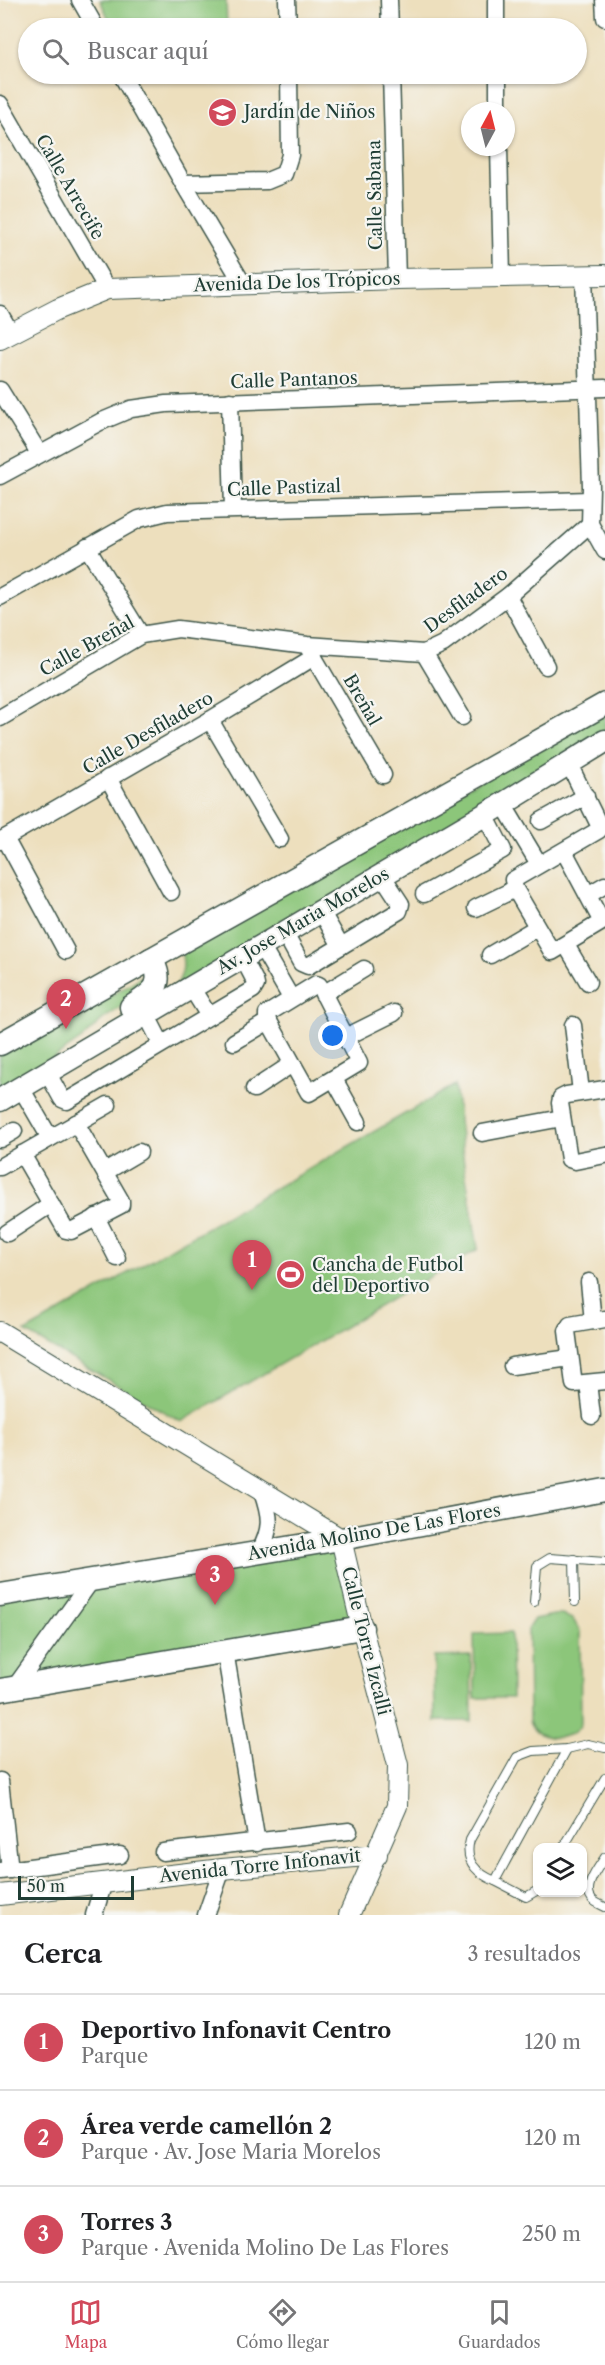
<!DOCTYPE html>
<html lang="es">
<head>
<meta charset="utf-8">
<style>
  :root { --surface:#fff; --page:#f2f2f2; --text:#202124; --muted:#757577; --line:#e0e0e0; --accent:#d1495b }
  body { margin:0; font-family:"Libre Caslon Text",serif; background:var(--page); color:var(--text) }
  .controls { position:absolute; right:18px; bottom:18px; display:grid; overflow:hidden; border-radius:12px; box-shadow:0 2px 4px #0004 }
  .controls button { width:54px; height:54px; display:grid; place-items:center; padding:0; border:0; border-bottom:2px solid var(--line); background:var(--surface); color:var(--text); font:30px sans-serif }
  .compass { position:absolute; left:461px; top:102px; width:54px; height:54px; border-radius:50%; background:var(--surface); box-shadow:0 2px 4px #0004; rotate:7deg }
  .scale { position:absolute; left:18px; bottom:15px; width:116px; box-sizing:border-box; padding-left:6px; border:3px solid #1f3d34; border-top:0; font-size:16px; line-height:21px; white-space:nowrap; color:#1f3d34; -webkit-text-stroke:4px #f6f6f2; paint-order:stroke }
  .you { position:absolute; left:333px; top:1036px; width:21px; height:21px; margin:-15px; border:4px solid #fff; border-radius:50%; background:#1a73e8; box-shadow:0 0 0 9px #1a73e833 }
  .badge { display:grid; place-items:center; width:39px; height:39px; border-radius:50%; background:var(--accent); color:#fff; font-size:20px; font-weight:700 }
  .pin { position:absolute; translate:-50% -50px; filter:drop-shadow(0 2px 3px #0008) }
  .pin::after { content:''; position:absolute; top:32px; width:21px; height:18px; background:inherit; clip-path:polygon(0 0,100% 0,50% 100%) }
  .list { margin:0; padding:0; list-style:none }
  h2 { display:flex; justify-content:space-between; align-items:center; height:78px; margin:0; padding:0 24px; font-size:26px }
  h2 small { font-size:20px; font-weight:400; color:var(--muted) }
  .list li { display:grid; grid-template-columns:39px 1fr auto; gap:18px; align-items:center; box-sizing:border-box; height:96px; padding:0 24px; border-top:2px solid var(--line) }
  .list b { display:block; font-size:22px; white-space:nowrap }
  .list p { margin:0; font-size:20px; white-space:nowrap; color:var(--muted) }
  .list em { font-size:20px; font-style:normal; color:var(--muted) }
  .icon { flex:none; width:33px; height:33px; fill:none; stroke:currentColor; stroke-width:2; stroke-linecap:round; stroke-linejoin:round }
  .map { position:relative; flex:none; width:605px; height:1915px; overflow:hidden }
  .search { position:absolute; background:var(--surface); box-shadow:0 2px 4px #0004; left:18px; right:18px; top:18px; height:66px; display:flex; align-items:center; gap:15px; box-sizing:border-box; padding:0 21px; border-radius:33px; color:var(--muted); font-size:22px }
  .sheet { height:366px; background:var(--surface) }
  nav { display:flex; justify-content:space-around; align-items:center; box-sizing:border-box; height:84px; border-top:2px solid var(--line); background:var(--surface); font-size:16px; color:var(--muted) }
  nav a { display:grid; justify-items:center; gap:3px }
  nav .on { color:var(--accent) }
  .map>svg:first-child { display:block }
  .green { fill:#8cc67a; stroke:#568257; stroke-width:1.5 }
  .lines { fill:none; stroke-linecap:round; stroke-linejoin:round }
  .service-casing { stroke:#3e5549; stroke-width:10 }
  .minor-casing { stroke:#3e5549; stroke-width:19 }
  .tertiary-casing { stroke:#3e5549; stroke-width:22 }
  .secondary-casing { stroke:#3e5549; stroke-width:25 }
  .service { stroke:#fff; stroke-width:8 }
  .minor { stroke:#fff; stroke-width:16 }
  .tertiary { stroke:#fff; stroke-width:20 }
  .secondary { stroke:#fff; stroke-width:22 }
  .labels { text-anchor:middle; stroke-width:4.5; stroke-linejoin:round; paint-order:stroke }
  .poi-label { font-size:18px; fill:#1f3d34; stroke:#f6f6f2; text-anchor:start }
  .street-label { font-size:18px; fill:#1f3d34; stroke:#f6f6f2 }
</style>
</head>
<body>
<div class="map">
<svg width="605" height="1915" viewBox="0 0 605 1915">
  <rect width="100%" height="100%" fill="#f6f6f2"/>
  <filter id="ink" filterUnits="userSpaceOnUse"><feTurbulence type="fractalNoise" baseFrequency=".0167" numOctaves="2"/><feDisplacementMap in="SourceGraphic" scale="12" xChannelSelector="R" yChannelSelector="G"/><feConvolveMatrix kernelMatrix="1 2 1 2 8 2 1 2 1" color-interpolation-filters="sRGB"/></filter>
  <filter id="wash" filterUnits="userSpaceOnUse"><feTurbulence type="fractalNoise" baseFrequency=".008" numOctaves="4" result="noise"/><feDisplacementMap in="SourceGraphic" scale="24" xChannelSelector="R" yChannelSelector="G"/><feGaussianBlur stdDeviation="1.35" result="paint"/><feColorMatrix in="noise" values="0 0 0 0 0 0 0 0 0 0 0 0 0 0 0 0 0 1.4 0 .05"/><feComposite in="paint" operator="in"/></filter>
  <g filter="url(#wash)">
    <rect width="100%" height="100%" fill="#eddfbd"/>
    <g class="green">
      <polygon points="100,0 226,0 227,28 113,28"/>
      <path d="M605 710V733L171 994C181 979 187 967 180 949Z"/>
      <polygon points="149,972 152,979 121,1007 102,1020 83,1038 0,1095 0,1052 108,988 112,995"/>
      <polygon points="455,1085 464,1164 478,1249 181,1422 25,1332"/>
      <polygon points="339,1541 360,1627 18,1684 92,1583"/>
      <polygon points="87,1583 14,1685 0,1687 0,1597"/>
      <path d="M554 1615H562L573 1619 580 1631 581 1724C572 1743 534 1742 529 1721L528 1628 534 1619Z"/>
      <polygon points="511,1633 512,1698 475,1698 474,1634"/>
      <polygon points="471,1656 472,1721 435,1721 434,1657"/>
    </g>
  </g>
  <g filter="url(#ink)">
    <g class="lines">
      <defs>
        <g id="service">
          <polyline points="574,1559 575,1602"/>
          <polyline points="534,1602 537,1566 550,1558 605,1562"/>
          <polyline points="563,1848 605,1778"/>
          <path d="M605 1857C599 1867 582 1887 592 1899 594 1902 601 1905 605 1907"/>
          <path d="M495 1881C476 1873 464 1861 470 1840L517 1757 533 1751 567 1749 588 1744 605 1748"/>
          <polyline points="538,1890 526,1897 495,1881 567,1749"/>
        </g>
        <g id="minor">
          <polyline points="80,0 96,28"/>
          <polyline points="287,0 288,28"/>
          <polyline points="389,0 390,28"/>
          <polyline points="496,0 496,28"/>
          <polyline points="604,0 605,18"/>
          <polyline points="121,74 183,183 243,284"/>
          <polyline points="391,74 397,279"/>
          <polyline points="498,74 498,111"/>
          <polyline points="0,104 107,289"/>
          <polyline points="499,147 502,276"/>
          <polyline points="183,183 267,181 284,174 290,155 289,74"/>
          <polyline points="584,275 591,487 590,524 605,551"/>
          <polyline points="0,314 11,333"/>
          <polyline points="0,390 39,453"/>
          <polyline points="230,401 233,509"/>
          <polyline points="0,476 100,422 131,409 166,404 605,388"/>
          <polyline points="87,547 141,635"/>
          <polyline points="508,596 546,666"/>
          <polyline points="0,597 139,519 167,512 590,500"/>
          <polyline points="309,649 383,775"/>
          <polyline points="424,653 462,717"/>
          <polyline points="0,718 141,635 178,629 307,645 424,653 443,644 508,596 590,524"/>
          <polyline points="210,720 280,839"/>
          <polyline points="108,778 171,892"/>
          <polyline points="503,804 539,864"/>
          <polyline points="541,821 586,796"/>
          <polyline points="5,838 66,951"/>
          <polyline points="0,841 210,720 314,657"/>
          <polyline points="564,851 602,922 552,952 515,889 513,880 599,830 600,827 569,764"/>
          <polyline points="424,894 503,850 485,815"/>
          <polyline points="588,895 605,885"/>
          <polyline points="476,908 515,889"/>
          <polyline points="321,911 341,946"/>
          <polyline points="284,932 301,963 308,966 399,911 401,904 382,875"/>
          <polyline points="566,945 588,982"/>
          <polyline points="261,946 291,998"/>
          <polyline points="490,955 536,928"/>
          <polygon points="316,984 319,985 359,1063 309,1093 267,1018 267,1014"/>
          <polyline points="191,987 209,1016"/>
          <polyline points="323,994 364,969"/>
          <polyline points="146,1014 161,1043"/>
          <polyline points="573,1025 581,1092"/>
          <polyline points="346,1037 394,1013"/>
          <polyline points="234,1042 269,1021"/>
          <polyline points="47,1072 62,1099 67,1101 253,990 256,985 255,981 242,956"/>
          <polyline points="334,1079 358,1122"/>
          <polyline points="21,1088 50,1138"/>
          <polyline points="254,1089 292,1064"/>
          <polyline points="605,1089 567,1095 561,1098 560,1103 569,1159 575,1161 605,1155"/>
          <polyline points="482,1133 562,1118"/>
          <polyline points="0,1139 14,1131"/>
          <polyline points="22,1154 66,1230 71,1231 121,1205 121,1201 76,1123"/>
          <polyline points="0,1167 108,1105"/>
          <polyline points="105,1172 139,1152"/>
          <polyline points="96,1217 117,1258"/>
          <polyline points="7,1233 51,1204"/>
          <polyline points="589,1282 593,1321"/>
          <polyline points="605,1319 570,1325 567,1331 574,1384 605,1381"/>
          <polyline points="512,1366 570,1358"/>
          <polyline points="588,1383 592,1416"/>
          <path d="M259 1553C272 1528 271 1518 262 1492"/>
          <polyline points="225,1651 257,1843"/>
          <polyline points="15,1687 91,1581"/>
          <polyline points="0,1781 10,1870"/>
          <polyline points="163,1852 349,1831"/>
          <polyline points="0,1871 120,1855"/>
          <polyline points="94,1915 104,1882"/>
          <polyline points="206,1915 222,1869"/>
        </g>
        <g id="tertiary">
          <polyline points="0,339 58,309 107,289 397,279 605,275"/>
          <polyline points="0,1332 341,1539 362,1628 398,1765 397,1806 349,1915"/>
          <polyline points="0,1895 222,1869 377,1855"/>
        </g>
        <g id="secondary">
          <path d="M131 1007C152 993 167 985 151 959"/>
          <polyline points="0,1044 605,704"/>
          <polyline points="0,1100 503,804 605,741"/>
          <polyline points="0,1595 341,1539 605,1490"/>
          <polyline points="0,1690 362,1628"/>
        </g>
      </defs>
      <use href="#service" class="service-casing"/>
      <use href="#minor" class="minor-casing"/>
      <use href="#tertiary" class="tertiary-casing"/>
      <use href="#secondary" class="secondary-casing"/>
      <use href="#service" class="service"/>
      <use href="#minor" class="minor"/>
      <use href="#tertiary" class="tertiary"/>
      <use href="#secondary" class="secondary"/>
    </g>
  </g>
  <defs>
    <symbol id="school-disc" viewBox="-11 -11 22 22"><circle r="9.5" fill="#d1495b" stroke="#f6f6f2"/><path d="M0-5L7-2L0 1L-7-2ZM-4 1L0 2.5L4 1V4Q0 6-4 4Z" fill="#fff"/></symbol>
    <symbol id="stadium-disc" viewBox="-11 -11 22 22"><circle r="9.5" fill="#d1495b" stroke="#f6f6f2"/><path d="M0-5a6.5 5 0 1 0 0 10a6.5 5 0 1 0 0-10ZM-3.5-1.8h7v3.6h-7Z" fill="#fff"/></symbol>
  </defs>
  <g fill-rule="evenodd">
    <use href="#school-disc" x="206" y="96" width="33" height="33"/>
    <use href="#stadium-disc" x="274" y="1258" width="33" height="33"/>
  </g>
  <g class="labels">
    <g class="poi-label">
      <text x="244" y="118">Jardín de Niños</text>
      <text x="312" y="1271">Cancha de Futbol<tspan x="312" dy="21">del Deportivo</tspan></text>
    </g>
    <g class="street-label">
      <text transform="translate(70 187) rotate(60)" y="6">Calle Arrecife</text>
      <text transform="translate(375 195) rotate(-91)" y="6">Calle Sabana</text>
      <text transform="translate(297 282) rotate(-2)" y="6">Avenida De los Trópicos</text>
      <text transform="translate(294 380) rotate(-2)" y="6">Calle Pantanos</text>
      <text transform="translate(284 488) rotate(-2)" y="6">Calle Pastizal</text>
      <text transform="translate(466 600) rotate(-36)" y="6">Desfiladero</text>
      <text transform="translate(87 646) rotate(-29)" y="6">Calle Breñal</text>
      <text transform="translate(362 700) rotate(60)" y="6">Breñal</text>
      <text transform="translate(148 733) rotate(-30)" y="6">Calle Desfiladero</text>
      <text transform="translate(303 921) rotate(-30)" y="6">Av. Jose Maria Morelos</text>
      <text transform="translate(374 1532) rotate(-10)" y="6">Avenida Molino De Las Flores</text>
      <text transform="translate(366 1641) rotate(76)" y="6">Calle Torre Izcalli</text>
      <text transform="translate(260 1866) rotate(-6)" y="6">Avenida Torre Infonavit</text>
    </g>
  </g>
</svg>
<div class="controls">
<button><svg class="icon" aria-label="layers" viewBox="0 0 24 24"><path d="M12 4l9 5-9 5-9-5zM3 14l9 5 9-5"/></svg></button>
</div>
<svg class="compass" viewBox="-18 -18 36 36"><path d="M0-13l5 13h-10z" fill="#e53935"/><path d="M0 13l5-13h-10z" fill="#757577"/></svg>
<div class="scale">50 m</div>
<div class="you"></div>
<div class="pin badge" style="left:252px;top:1290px">1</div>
<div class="pin badge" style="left:66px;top:1029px">2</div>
<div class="pin badge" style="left:215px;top:1605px">3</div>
<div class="search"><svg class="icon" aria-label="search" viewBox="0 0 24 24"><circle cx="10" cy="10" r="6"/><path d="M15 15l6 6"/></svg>Buscar aquí</div>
</div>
<section class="sheet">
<h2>Cerca<small>3 resultados</small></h2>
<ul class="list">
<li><span class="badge">1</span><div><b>Deportivo Infonavit Centro</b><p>Parque</p></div><em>120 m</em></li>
<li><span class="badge">2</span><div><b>Área verde camellón 2</b><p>Parque · Av. Jose Maria Morelos</p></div><em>120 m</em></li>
<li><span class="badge">3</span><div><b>Torres 3</b><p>Parque · Avenida Molino De Las Flores</p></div><em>250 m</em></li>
</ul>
</section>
<nav>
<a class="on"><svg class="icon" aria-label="map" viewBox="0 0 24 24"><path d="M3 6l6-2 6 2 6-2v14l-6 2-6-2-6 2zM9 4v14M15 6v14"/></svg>Mapa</a>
<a><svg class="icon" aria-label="directions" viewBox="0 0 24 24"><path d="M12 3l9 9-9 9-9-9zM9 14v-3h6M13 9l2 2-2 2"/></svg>Cómo llegar</a>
<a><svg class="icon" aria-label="saved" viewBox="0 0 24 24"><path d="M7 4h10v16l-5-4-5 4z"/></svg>Guardados</a>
</nav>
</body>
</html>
